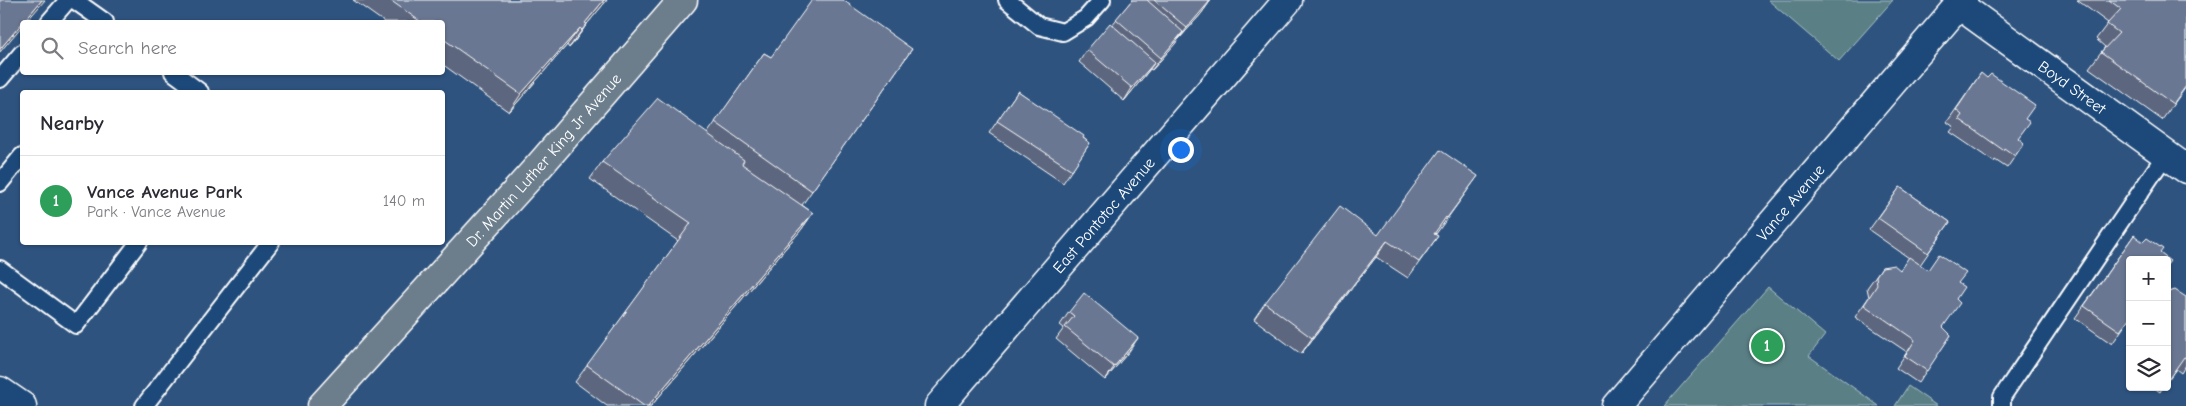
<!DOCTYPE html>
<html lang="en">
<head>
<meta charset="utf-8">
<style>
  :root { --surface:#fff; --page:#f7f7f7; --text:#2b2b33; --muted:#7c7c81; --line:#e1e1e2; --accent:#8a764a }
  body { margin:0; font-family:"Comic Neue",sans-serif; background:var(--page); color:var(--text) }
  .controls { position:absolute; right:15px; bottom:15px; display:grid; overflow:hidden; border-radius:5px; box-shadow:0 1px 4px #0004 }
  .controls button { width:45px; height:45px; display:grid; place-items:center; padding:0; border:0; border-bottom:1px solid var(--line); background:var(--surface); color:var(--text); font:25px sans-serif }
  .you { position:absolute; left:1180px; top:149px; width:18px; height:18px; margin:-12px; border:4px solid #fff; border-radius:50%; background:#1a73e8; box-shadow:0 0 0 8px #1a73e833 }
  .badge { display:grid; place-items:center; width:32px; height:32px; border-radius:50%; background:var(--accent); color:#fff; font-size:16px; font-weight:700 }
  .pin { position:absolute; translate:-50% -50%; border:2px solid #fff; box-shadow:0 1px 5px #0006 }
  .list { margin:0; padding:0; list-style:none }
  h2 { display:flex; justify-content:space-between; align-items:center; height:65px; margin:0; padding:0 20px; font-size:21px }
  h2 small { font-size:16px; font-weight:400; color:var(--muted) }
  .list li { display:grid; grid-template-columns:32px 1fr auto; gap:15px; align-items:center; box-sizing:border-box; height:90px; padding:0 20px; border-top:1px solid var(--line) }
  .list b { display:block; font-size:19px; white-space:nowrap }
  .list p { margin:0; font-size:16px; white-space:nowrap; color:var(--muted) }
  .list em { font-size:16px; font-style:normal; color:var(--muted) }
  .icon { flex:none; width:28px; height:28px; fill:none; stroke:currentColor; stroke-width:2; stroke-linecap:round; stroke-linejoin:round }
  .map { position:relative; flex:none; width:2186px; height:406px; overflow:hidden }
  .search { position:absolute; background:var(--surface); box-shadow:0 1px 4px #0004; left:20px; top:20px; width:425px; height:55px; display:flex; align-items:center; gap:12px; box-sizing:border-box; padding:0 18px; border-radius:5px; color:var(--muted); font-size:19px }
  .panel { position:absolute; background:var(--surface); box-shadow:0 1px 4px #0004; left:20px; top:90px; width:425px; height:155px; border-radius:5px }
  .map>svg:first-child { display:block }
  .green { fill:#5a8086; stroke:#acc0c2 }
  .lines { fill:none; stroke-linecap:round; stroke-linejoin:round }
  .lane-casing { stroke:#fff; stroke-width:20 }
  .street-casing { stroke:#fff; stroke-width:31 }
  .secondary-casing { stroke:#fff; stroke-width:31 }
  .primary-casing { stroke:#fff; stroke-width:31 }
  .lane { stroke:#1f4a7a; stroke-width:16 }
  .street { stroke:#1f4a7a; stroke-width:28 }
  .secondary { stroke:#1f4a7a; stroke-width:28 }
  .primary { stroke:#6c7d8c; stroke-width:28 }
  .wall { fill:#5c667e; stroke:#fff }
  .shaded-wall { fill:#4b5366; stroke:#fff }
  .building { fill:#6b7792; stroke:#fff }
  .labels { text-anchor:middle; stroke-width:4; stroke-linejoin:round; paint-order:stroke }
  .street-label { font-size:16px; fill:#fff; stroke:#1f4a7a }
</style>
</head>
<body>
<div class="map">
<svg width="2186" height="406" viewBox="0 0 2186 406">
  <rect width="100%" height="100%" fill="#2e537f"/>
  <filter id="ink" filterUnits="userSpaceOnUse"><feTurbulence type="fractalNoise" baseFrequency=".02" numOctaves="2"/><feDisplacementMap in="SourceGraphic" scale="10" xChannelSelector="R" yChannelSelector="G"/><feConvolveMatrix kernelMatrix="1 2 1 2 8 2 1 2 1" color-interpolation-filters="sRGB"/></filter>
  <g filter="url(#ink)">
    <g class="green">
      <polygon points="1768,0 1893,0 1839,61"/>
      <polygon points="1768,287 1825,335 1809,356 1879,406 1664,406"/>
      <polygon points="1908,386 1937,406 1895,406"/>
    </g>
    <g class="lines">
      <defs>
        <g id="lane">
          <polyline points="74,0 105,22"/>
          <polyline points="1007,0 1039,26 1063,32 1086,18 1102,0"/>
          <polyline points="49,22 68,0"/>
          <polyline points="173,72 200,92"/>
          <polyline points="0,79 22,53"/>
          <polyline points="0,183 22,156"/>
          <polyline points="0,269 76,325 139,242"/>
          <polyline points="144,406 271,242"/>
          <polyline points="2002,406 2002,397 2166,154"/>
        </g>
        <g id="street">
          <path id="s1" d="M1959 5 2186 169"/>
          <polyline points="0,391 22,406"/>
          <path id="s2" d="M939 406 1288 0"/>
        </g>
        <g id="secondary">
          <path id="s3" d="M1616 406 1963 0"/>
        </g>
        <g id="primary">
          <path id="s4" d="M322 406 540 165 683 0"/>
        </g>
      </defs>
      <use href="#lane" class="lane-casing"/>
      <use href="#street" class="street-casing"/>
      <use href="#secondary" class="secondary-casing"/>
      <use href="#primary" class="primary-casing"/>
      <use href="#lane" class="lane"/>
      <use href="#street" class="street"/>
      <use href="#secondary" class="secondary"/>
      <use href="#primary" class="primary"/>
    </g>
    <g class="wall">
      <polygon points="353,0 607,0 587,24 574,42 569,48 567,45 509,112 442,64 442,22 384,22"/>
      <polygon points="1132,0 1211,0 1201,14 1178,40 1152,70 1150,69 1124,101 1079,62 1087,50 1112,25"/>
      <polygon points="2077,0 2186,0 2186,87 2162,120 2089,68 2101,52 2105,47 2096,39 2108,23"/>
      <polygon points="912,49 802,205 813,213 801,230 651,406 607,406 575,382 678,241 590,179 602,162 707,134 764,53 771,57"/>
      <polygon points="1981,73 2025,119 2018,138 2024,143 2007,168 1995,160 1994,162 1950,132 1954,127 1947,122"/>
      <polygon points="1018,91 1090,143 1063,183 989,133"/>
      <polygon points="1478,176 1436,234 1435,233 1434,234 1438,236 1408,278 1376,257 1301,354 1254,319 1265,303"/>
      <polygon points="1900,187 1950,222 1920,265 1928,270 1959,284 1956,299 1943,327 1951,335 1918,383 1896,368 1907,352 1855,317 1869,297 1867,288 1882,267 1900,270 1909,258 1869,230"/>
      <polygon points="2134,235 2130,318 2112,344 2075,318"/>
      <polygon points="2167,294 2186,297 2186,365 2181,373 2176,369 2167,381"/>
      <polygon points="1069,312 1130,350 1105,380 1056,339 1064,328 1060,325"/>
      <polygon points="2153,387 2163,387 2160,392"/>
    </g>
    <g class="shaded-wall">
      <polygon points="42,0 45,0 26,22 23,22"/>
      <polygon points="604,0 607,0 582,30 585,23"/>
      <polygon points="1210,0 1211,0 1201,14 1178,40 1187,28"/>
      <polygon points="22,23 22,26 0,52 0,49"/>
      <polygon points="587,24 574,42 569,48 582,30"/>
      <polygon points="580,28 567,45 509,112 521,94"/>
      <polygon points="1183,32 1175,44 1152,70 1161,58"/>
      <polygon points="1155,62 1146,74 1124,101 1132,88"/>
      <polygon points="813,213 801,230 651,406 648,406"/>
      <polygon points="1387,241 1376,257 1301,354 1312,338"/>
      <polygon points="1138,338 1130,350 1105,380 1114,367"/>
    </g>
    <g class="building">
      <polygon points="0,0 42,0 0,49"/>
      <polygon points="390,0 604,0 585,23 587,24 582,30 580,28 521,94 442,38 442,22 421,22"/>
      <polygon points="812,0 843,0 912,49 812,191 715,122 764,53 771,57"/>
      <polygon points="1132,0 1147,0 1183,32 1161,58 1116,19"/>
      <polygon points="1154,0 1208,0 1210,1 1187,28"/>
      <polygon points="2109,0 2186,0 2186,86 2173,104 2101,52 2119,33 2107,24 2121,9"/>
      <polygon points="1110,23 1155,62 1132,88 1087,50"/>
      <polygon points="1981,73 1987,78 1991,74 2035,105 2025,119 2030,122 2018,138 2024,143 2015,156 2004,148 2003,150 1959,119 1962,115 1956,110"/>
      <polygon points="1018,91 1084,136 1083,138 1090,143 1072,170 997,121"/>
      <polygon points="658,98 744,160 742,164 813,213 648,406 644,406 587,365 691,223 602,162"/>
      <polygon points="1440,150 1478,176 1447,218 1446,217 1434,234 1438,236 1419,262 1387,241 1312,338 1265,303 1340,206 1378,235"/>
      <polygon points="1900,187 1950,222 1928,253 1878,218"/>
      <polygon points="2134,235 2143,242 2147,238 2163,249 2160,253 2170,261 2167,265 2167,260 2130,260 2130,318 2120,331 2084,306"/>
      <polygon points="1939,254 1966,273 1958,283 1964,287 1956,299 1960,303 1943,327 1951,335 1927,371 1905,356 1915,340 1864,305 1877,285 1876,276 1882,267 1894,265 1900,270 1909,257 1928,270"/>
      <polygon points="2175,290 2186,297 2186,358 2184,357 2168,380 2167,379 2167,294 2169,292"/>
      <polygon points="1084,293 1138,338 1114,367 1065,327 1074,316 1069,312"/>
    </g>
  </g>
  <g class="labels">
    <g class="street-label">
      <text dy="6" stroke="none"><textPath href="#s1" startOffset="140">Boyd Street</textPath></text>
      <text dy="6" stroke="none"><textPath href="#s4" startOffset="331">Dr. Martin Luther King Jr Avenue</textPath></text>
      <text dy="6" stroke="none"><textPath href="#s3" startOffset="268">Vance Avenue</textPath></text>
      <text dy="6" stroke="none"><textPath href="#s2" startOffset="252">East Pontotoc Avenue</textPath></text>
    </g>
  </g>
</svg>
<div class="controls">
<button>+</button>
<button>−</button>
<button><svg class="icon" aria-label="layers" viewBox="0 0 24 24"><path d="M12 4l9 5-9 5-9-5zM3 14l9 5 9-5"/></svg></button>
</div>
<div class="you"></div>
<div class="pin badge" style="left:1767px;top:346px;background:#2e9e5b">1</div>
<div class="search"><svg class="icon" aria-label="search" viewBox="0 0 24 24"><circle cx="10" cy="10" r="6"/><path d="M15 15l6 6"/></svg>Search here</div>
<section class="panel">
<h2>Nearby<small></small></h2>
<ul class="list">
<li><span class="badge" style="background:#2e9e5b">1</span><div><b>Vance Avenue Park</b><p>Park · Vance Avenue</p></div><em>140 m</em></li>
</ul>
</section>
</div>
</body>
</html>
